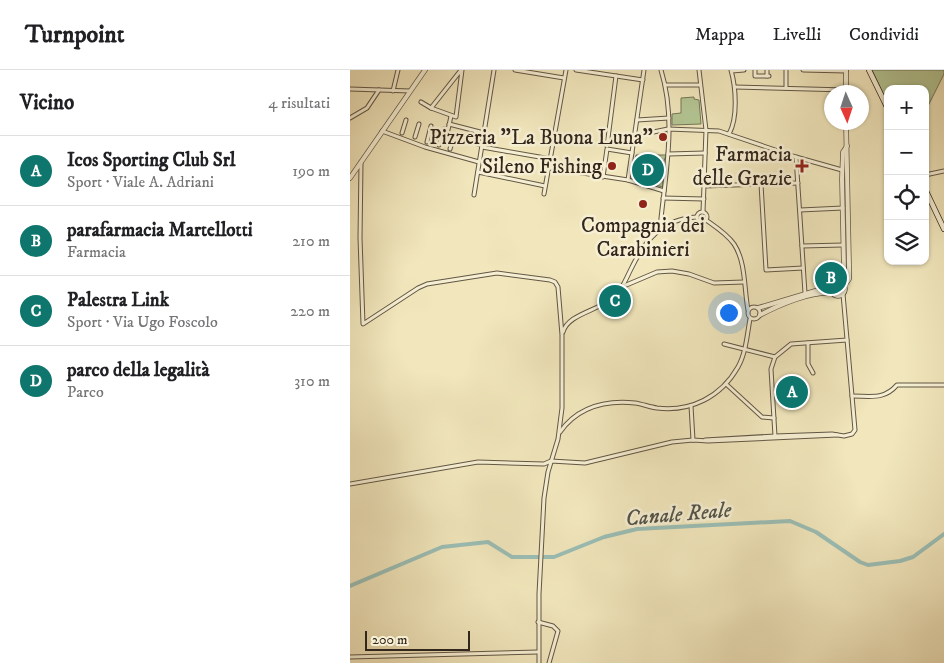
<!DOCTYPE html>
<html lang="it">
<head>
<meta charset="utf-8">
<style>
  :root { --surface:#fff; --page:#f2f2f2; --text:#202124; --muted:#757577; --line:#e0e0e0; --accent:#0f766e }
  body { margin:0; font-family:"IM FELL DW Pica",serif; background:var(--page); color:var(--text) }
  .controls { position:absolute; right:15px; top:15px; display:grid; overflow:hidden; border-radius:10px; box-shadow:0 1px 4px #0004 }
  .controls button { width:45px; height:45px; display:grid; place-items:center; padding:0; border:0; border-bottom:1px solid var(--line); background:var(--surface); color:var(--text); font:25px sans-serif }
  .compass { position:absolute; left:474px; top:15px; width:45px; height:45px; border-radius:50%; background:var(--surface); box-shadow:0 1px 4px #0004; rotate:177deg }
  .scale { position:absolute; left:15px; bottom:12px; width:105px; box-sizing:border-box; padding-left:5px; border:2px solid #33271d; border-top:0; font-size:14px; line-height:18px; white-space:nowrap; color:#33271d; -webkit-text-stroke:4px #f6efd3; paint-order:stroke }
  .you { position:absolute; left:378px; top:242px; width:18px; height:18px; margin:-12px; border:4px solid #fff; border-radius:50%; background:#1a73e8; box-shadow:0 0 0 8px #1a73e833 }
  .badge { display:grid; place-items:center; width:32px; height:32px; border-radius:50%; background:var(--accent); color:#fff; font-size:16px; font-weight:700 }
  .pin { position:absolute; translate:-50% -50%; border:2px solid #fff; box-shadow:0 1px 5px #0006 }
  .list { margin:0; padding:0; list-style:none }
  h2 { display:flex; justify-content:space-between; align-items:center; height:65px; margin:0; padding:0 20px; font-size:21px }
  h2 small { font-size:16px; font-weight:400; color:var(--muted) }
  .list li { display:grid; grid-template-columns:32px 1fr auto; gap:15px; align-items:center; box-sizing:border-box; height:70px; padding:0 20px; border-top:1px solid var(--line) }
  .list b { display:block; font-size:19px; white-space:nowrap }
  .list p { margin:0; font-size:16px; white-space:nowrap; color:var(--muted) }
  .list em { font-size:16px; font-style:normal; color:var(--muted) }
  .icon { flex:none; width:28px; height:28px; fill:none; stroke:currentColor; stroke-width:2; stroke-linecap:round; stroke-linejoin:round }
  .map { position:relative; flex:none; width:594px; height:593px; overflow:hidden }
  header { display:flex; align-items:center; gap:30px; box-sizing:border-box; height:70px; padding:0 25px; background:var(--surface); border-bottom:1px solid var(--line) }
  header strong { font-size:24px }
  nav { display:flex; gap:28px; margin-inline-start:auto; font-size:18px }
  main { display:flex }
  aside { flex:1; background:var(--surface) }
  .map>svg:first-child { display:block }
  .green { fill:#b4c694; stroke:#747658 }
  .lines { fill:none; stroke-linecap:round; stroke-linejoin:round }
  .canal { stroke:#9bbeb5; stroke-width:4 }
  .minor-casing { stroke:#625745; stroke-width:5 }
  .tertiary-casing { stroke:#625745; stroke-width:5.5 }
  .secondary-casing { stroke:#33271d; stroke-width:6 }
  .minor { stroke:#f6efd3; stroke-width:3 }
  .tertiary { stroke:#f6efd3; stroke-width:4 }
  .secondary { stroke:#f6efd3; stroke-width:4.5 }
  .poi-dot { fill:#8f2418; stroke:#f6efd3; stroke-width:2 }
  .labels { text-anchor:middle; stroke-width:5; stroke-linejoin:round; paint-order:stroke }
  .poi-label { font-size:21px; fill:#33271d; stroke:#f6efd3; text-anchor:end }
  .water-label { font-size:22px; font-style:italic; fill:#52544b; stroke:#f6efd3 }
</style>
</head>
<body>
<header>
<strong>Turnpoint</strong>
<nav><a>Mappa</a><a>Livelli</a><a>Condividi</a></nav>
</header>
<main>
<aside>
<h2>Vicino<small>4 risultati</small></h2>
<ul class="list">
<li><span class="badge">A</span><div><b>Icos Sporting Club Srl</b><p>Sport · Viale A. Adriani</p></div><em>190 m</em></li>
<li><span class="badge">B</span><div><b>parafarmacia Martellotti</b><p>Farmacia</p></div><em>210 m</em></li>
<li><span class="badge">C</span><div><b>Palestra Link</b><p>Sport · Via Ugo Foscolo</p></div><em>220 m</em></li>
<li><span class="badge">D</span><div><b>parco della legalità</b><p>Parco</p></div><em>310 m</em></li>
</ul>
</aside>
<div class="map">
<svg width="594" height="593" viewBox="0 0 594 593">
  <rect width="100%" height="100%" fill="#f1e6bc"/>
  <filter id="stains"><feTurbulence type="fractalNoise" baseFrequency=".004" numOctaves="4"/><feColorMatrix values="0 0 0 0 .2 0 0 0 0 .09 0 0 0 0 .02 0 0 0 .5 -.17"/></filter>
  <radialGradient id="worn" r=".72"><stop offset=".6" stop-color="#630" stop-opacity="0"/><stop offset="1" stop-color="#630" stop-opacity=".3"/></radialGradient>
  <g class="green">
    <polygon points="522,0 594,0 594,4 578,36 575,35 575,19 538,19 538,34"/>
    <polygon points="344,27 344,29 349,30 351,54 322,55 322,44 331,43 331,28"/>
    <polygon points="286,85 316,85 313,94 313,117 282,109"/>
  </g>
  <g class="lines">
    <polyline class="canal" points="0,516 92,477 138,472 162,487 204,487 254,467 287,459 440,451 466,462 510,492 518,495 550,491 563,487 594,464"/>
    <defs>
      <g id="minor">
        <polyline points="111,0 81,38 106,47 112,0"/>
        <polyline points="165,0 214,8"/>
        <polyline points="226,0 293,10"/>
        <polyline points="349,0 356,60 353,142"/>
        <polyline points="405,0 405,6 419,6"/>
        <polyline points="436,0 436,18"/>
        <polyline points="453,0 496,1"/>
        <polyline points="382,1 394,0"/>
        <polyline points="417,6 417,0"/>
        <polyline points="315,15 350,15"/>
        <polyline points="385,17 496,20"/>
        <polyline points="0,19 60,21"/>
        <polyline points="43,21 48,0"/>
        <polyline points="71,32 81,38"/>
        <polyline points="0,48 17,38 29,20"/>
        <polyline points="287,50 319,48"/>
        <polyline points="99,54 134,63"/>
        <polyline points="32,61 75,77 129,92"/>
        <polyline points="52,63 56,50"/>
        <path d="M379 64C388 48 386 18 381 0"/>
        <polyline points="284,66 318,59 369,61 446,87 492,100"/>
        <polyline points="65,67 69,54"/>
        <polyline points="77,72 81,56"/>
        <polyline points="89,75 94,59 98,60 101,46"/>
        <polyline points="257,76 266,6"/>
        <polyline points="132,77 201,89"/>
        <polyline points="100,79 103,68 132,75"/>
        <polyline points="318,84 355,83"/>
        <polyline points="446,87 455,223"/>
        <polyline points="11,92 10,168 13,254 68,218 77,214 147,203 200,210 205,212 208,217 212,265 212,338 208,369 198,402 194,428 189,524 189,593"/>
        <polyline points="200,98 278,110 314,121"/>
        <polyline points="128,102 195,116"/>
        <polyline points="575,105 594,101"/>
        <polyline points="253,107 257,79 282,83"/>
        <polyline points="278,110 294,0"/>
        <polyline points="411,114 416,200 453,198"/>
        <polyline points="354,116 448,113"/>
        <polyline points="194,124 216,0"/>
        <polyline points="124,125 144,0"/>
        <polyline points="313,128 354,129"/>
        <polyline points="450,140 493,138"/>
        <circle cx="352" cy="147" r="5"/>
        <path d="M356 150C366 157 377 164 384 174 396 192 394 219 398 240"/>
        <path d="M310 158C315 105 327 52 311 0"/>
        <polyline points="452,176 493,175"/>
        <polyline points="274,216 307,202 322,201 339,204 364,213 394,212"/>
        <circle cx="404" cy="243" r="6"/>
        <path d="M213 262C218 244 248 241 262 228 272 220 275 211 281 199 295 170 312 149 347 147"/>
        <polyline points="458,273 458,294 463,303"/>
        <polyline points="374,274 425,287"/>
        <polyline points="376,314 412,347 424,348"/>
        <path d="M502 326C521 326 534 330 547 315H594"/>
        <polyline points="341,336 343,370"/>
        <path d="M210 362C228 337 255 330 285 333 292 334 300 337 307 338 341 342 371 327 388 297 396 283 397 265 400 249"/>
        <polyline points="425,366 421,299 425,287 441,274 497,270"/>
        <polyline points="355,370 425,366 482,364 494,366 502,364 505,360 493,224"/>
        <polyline points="0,414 128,392 194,394 201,391 235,393 322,372 343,370 358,371 487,365"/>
        <polyline points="188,552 203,556 208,561 199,593"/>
        <polyline points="0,587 188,582"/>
      </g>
      <g id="tertiary">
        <polyline points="496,0 496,22"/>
        <polyline points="0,108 75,0"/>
        <polyline points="487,212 492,207 494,200 492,109 493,82 497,76"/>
        <circle cx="488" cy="219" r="7"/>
        <polyline points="494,216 499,209 499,196 496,52"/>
        <polyline points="408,238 482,216"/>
        <path d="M410 245C429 235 461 221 482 223"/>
      </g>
      <g id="secondary">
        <polyline points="519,0 538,39"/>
        <polyline points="575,119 594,159"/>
      </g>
    </defs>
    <use href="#minor" class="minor-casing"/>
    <use href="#tertiary" class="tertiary-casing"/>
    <use href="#secondary" class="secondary-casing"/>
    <use href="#minor" class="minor"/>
    <use href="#tertiary" class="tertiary"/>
    <use href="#secondary" class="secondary"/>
  </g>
  <g class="poi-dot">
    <circle cx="313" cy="67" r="5"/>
    <circle cx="262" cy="96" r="5"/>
    <path d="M449.5 88.5h5v5h5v5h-5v5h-5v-5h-5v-5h5z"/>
    <circle cx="293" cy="134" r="5"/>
  </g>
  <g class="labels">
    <g class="poi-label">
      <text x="303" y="74">Pizzeria "La Buona Luna"</text>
      <text x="442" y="91">Farmacia<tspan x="442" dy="24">delle Grazie</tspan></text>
      <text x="252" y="103">Sileno Fishing</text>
      <text x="293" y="162" text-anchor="middle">Compagnia dei<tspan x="293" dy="24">Carabinieri</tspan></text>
    </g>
    <g class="water-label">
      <text transform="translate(328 443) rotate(-5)" y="8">Canale Reale</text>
    </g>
  </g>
  <rect width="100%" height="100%" filter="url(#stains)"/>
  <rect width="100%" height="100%" fill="url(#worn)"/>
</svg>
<div class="controls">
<button>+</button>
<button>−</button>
<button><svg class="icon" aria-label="locate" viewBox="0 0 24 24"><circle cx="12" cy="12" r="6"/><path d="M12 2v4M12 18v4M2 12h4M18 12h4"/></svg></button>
<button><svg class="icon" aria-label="layers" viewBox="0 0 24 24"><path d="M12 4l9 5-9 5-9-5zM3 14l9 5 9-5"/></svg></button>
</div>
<svg class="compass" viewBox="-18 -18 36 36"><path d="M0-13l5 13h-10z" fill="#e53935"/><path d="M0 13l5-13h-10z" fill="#757577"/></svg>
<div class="scale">200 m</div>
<div class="you"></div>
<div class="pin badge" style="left:442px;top:322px">A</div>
<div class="pin badge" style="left:481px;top:208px">B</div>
<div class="pin badge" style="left:265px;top:231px">C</div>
<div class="pin badge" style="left:298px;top:100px">D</div>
</div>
</main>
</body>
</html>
